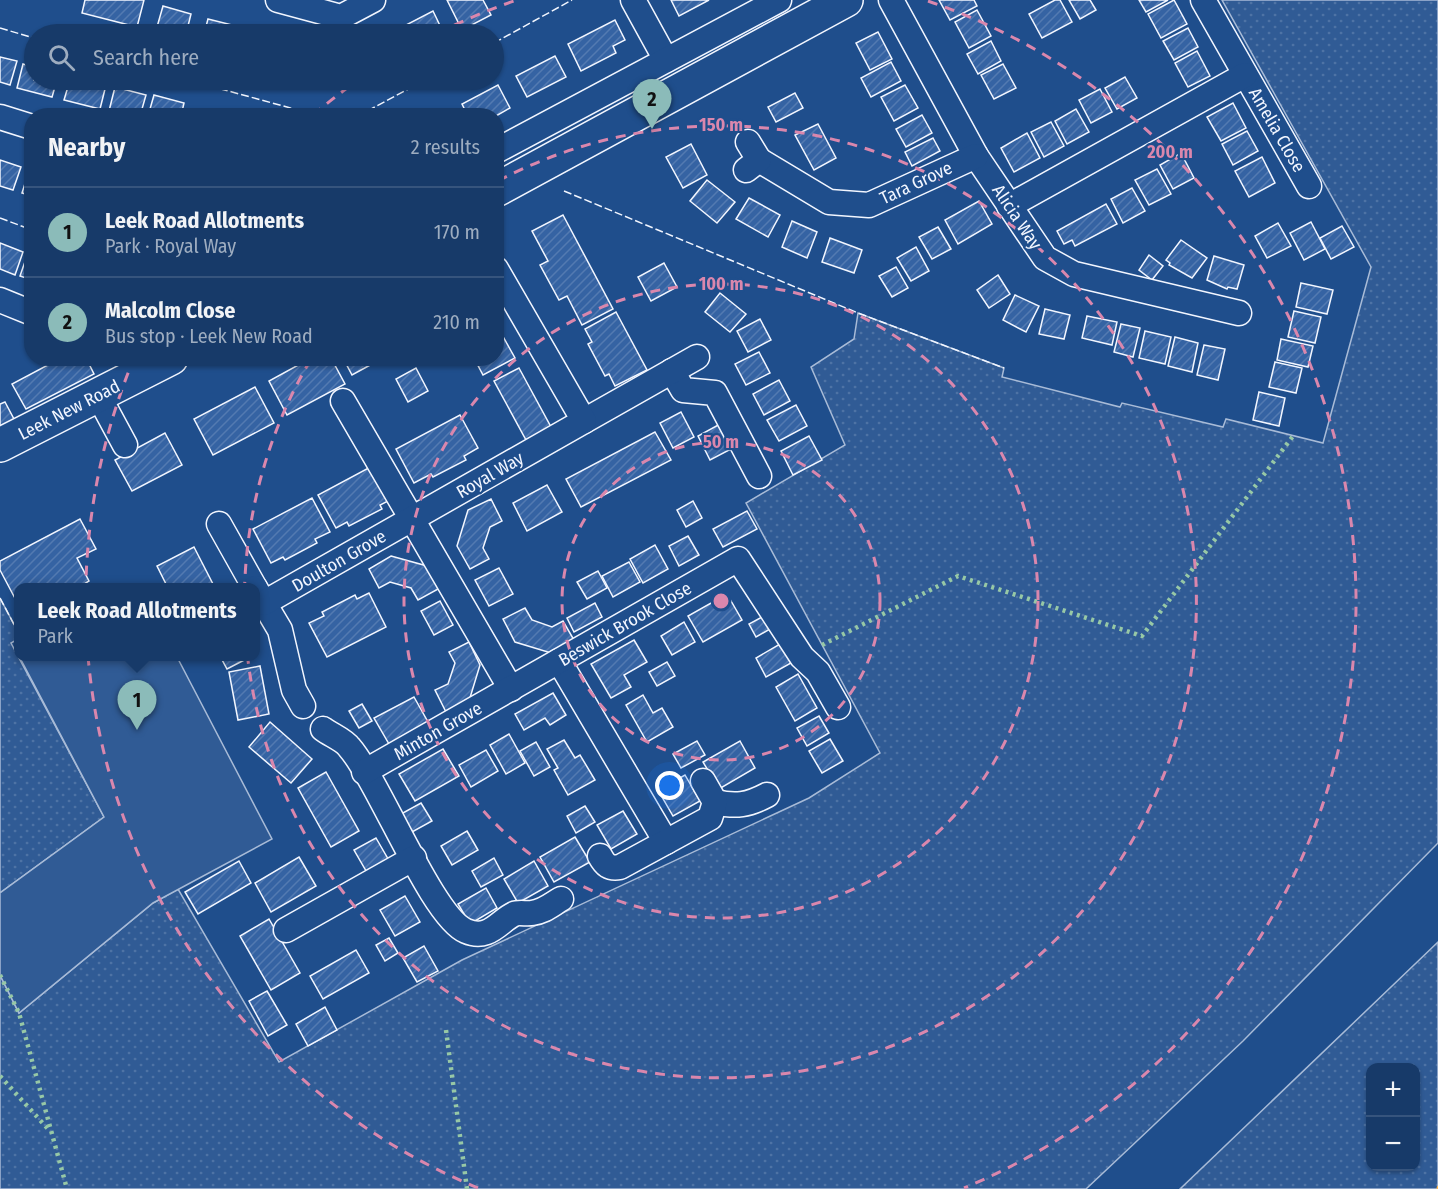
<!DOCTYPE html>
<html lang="en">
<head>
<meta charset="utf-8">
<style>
  :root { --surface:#173a69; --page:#20416f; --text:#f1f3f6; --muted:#9eadc0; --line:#36547d; --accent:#8bbbb9 }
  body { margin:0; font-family:"Fira Sans Condensed",sans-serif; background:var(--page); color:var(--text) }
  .controls { position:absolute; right:18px; bottom:18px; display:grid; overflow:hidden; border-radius:12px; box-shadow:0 2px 4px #0004 }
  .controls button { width:54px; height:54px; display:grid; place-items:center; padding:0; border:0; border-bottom:2px solid var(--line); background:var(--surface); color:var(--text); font:30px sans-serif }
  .you { position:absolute; left:670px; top:786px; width:21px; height:21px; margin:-15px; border:4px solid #fff; border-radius:50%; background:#1a73e8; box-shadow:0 0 0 9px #1a73e833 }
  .badge { display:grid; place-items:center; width:39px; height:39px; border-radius:50%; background:var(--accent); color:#111; font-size:20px; font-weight:700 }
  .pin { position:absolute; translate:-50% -50px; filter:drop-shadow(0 2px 3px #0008) }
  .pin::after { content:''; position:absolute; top:32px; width:21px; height:18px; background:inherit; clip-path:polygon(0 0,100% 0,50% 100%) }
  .popup { position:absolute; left:14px; top:583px; width:246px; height:78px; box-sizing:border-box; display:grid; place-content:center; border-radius:12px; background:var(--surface); filter:drop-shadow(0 2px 4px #0005); font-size:20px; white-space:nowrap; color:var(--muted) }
  .popup b { font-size:22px; color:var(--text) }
  .popup::after { content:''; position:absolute; left:50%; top:100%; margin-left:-12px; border:12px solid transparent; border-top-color:var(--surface) }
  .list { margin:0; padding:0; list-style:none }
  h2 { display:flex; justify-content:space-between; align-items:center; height:78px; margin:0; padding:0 24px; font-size:26px }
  h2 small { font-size:20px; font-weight:400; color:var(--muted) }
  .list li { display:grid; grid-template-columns:39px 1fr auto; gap:18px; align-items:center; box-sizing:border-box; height:90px; padding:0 24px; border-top:2px solid var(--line) }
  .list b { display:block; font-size:22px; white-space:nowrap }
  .list p { margin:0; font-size:20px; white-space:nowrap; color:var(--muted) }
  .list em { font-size:20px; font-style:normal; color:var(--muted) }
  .icon { flex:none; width:33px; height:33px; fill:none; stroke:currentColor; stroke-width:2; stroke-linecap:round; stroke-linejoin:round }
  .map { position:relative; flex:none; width:1438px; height:1189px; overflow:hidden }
  .search { position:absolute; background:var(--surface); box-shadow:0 2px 4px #0004; left:24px; top:24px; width:480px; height:66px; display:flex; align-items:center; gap:15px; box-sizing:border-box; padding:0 21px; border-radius:33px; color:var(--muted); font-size:22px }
  .panel { position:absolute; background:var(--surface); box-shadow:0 2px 4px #0004; left:24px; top:108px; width:480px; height:258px; border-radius:24px }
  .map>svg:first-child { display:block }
  .grass { fill:url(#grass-dots); stroke:#a8bbd7; stroke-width:1.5; fill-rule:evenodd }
  .built { fill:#305b95; stroke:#a8bbd7; stroke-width:1.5 }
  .building { fill:url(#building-hatch); stroke:#f2f6ff; stroke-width:1.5 }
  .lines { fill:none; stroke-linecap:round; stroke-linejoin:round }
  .minor-casing { stroke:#f2f6ff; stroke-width:27 }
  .highway-casing { stroke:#f2f6ff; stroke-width:36 }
  .minor { stroke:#1f4e8c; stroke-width:24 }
  .highway { stroke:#1f4e8c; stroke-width:33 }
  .hedge { stroke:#97c8a6; stroke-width:4.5; stroke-dasharray:3 4.5; stroke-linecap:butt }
  .fence { stroke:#f2f6ff; stroke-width:1.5; stroke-dasharray:8 3; stroke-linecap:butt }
  .power { stroke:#ffb74d; stroke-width:1.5; stroke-dasharray:21 4.5 3 4.5; stroke-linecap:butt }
  .ring { fill:none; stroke:#da87ad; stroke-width:3; stroke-dasharray:10 8 }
  .labels { text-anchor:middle; stroke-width:4.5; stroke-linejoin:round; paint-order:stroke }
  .street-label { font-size:18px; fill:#f2f6ff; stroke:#1f4e8c }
  .centre { fill:#da87ad; stroke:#1f4e8c; stroke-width:3 }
  .ring-label { font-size:18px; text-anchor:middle; font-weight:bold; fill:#da87ad; stroke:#1f4e8c; stroke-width:4.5; stroke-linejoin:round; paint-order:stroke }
</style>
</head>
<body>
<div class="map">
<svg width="1438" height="1189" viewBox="0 0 1438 1189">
  <defs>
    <pattern id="grass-dots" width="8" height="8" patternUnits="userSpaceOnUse" patternTransform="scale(1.5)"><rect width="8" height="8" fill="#305b95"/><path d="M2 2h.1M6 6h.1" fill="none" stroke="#4e73a5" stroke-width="1.8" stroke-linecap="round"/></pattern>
    <pattern id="building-hatch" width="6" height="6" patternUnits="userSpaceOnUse" patternTransform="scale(1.5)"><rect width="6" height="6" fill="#3563a3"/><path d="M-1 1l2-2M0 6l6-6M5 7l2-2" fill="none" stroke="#537ab1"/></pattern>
  </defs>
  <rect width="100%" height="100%" fill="#1f4e8c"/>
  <g class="grass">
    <polygon points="1222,0 1438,0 1438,843 1243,1041 1086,1189 0,1189 0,975 19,1013 153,903 178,889 279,1062 462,960 809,798 880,753 746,503 845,445 811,367 854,339 858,313 1004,368 1002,377 1120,407 1122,403 1223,427 1226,419 1323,443 1371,267"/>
    <polygon points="0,598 18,632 18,639 11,643 104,817 0,893"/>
    <path d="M1438 942V1189H1180ZM1370 1068H1416V1166H1370Z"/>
  </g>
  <polygon class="built" points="19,656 177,657 272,839 153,903 19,1013 0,975 0,893 104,817"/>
  <g class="building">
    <polygon points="85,0 144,0 137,27 82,13"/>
    <polygon points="447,0 483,0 491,15 462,30"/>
    <polygon points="671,0 709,0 679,16"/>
    <polygon points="939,0 974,0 977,6 950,20"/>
    <polygon points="1055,0 1060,0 1072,22 1042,38 1029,14"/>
    <polygon points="1069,0 1090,0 1096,10 1080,19"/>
    <polygon points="1139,0 1168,0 1146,12"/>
    <polygon points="1174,0 1187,24 1161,38 1148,14"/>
    <polygon points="163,6 191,14 186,34 155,34"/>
    <polygon points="977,10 991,36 969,48 955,22"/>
    <polygon points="433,11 444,34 408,34 404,26"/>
    <polygon points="208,19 268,34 204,34"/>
    <polygon points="615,20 625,40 613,46 616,53 581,71 568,44"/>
    <polygon points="1188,28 1198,47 1174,60 1163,41"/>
    <polygon points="878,32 892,59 870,70 856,43"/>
    <polygon points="991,41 1001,61 978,74 967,54"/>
    <polygon points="1197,51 1210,76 1188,87 1175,63"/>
    <polygon points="555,56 566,77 527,97 516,76"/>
    <polygon points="0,57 17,61 10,85 0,82"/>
    <polygon points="891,62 901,81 871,97 861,78"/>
    <polygon points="23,64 34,67 34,80 57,80 52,97 17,88"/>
    <polygon points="1003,64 1016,88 994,99 981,75"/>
    <polygon points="1125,77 1137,98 1117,109 1105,88"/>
    <polygon points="70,80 86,80 106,85 100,109 64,100"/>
    <polygon points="498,85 510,108 496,116 468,116 462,104"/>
    <polygon points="905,85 918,108 894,121 881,97"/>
    <polygon points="115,87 146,95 140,116 109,111"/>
    <polygon points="1100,89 1112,112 1091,123 1079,100"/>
    <polygon points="795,93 803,108 776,122 768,107"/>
    <polygon points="154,95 184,103 181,116 148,116"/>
    <polygon points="1233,103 1246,128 1221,141 1207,117"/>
    <polygon points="1076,109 1089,132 1067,144 1055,121"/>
    <polygon points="922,115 932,133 906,147 896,129"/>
    <polygon points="1051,122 1064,146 1044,157 1031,132"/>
    <polygon points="818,124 836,158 814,170 795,135"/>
    <polygon points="1247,131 1258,151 1233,165 1222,144"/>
    <polygon points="1027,133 1040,158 1014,172 1001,148"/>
    <polygon points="933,138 940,151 912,166 905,152"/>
    <polygon points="691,144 707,175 683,188 666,157"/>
    <polygon points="1181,153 1194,178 1173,189 1160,165"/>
    <polygon points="1262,157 1275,183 1249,197 1235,171"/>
    <polygon points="0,160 21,167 13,190 0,186"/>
    <polygon points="1157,169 1171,194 1149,205 1135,180"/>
    <polygon points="29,171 32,172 32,196 22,193"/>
    <polygon points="707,180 735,202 717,223 690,201"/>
    <polygon points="1132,188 1145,211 1123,223 1111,199"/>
    <polygon points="749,198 780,215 768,237 736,219"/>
    <polygon points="979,201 992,224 958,244 945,220"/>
    <polygon points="1106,204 1117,224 1075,246 1072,240 1064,244 1057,231"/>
    <polygon points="563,215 613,309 582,325 567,296 559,300 540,265 548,261 532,231"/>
    <polygon points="792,221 817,232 807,258 782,247"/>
    <polygon points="1311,222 1325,249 1304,260 1290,233"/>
    <polygon points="1278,223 1291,246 1267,258 1255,236"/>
    <polygon points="1342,226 1354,247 1331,259 1320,238"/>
    <polygon points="938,227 951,249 932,259 919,237"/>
    <polygon points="830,238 862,250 854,273 822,262"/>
    <polygon points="1181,240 1207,258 1192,278 1169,265 1170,263 1166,260"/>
    <polygon points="0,243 23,252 15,275 0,269"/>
    <polygon points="916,247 929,271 911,281 897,258"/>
    <polygon points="28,253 32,254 32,280 20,276"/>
    <polygon points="1149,255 1163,266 1152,280 1139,270"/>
    <polygon points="1214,256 1244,265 1237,289 1228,287 1227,289 1207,280"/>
    <polygon points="664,263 677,287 651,301 638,277"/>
    <polygon points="896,267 908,288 892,297 879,276"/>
    <polygon points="998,275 1010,294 989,308 977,290"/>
    <polygon points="1301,283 1333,290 1327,314 1296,307"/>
    <polygon points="720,293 746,314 730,332 705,312"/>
    <polygon points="1015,295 1039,306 1026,332 1003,320"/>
    <polygon points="1045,309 1070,315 1064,339 1039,334"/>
    <polygon points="1294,311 1321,317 1315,343 1288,337"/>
    <polygon points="616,312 647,370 615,386 609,374 605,376 588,344 592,342 585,329"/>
    <polygon points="1087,316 1117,322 1112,345 1082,338"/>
    <polygon points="760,319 771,340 748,352 737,331"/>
    <polygon points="496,324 515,358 483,375 474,358 496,358"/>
    <polygon points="1121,324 1140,328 1133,357 1114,352"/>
    <polygon points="1145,331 1171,337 1165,364 1139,358"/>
    <polygon points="1175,337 1198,343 1192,372 1168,366"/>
    <polygon points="1281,339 1313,346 1308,367 1277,360"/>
    <polygon points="1204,345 1225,349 1218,380 1197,375"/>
    <polygon points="759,352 770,373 746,385 735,364"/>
    <polygon points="61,358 86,358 94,374 26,409 12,384"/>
    <polygon points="311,358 331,358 345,384 287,415 269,381"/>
    <polygon points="343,358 383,358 352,375"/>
    <polygon points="1275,362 1302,368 1296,393 1269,387"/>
    <polygon points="416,368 428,391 408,402 396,379"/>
    <polygon points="519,368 551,427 526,440 494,381"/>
    <polygon points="779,380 790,401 764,415 753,394"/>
    <polygon points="255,387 274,423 213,455 194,419"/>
    <polygon points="1259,392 1285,398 1279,426 1253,420"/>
    <polygon points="5,402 15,421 0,429 0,404"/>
    <polygon points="796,405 807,426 779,441 767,420"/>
    <polygon points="681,412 694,437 673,448 660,423"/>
    <polygon points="460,415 478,448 464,456 466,460 433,477 431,474 414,483 396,449"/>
    <polygon points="720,424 733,448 710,460 698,436"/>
    <polygon points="655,432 671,460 581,507 566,479"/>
    <polygon points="165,433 182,465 132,491 115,460"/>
    <polygon points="809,436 822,460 793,475 781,451"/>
    <polygon points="376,464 394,498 380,505 382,509 349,526 347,522 336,528 318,495"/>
    <polygon points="547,485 562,512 527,531 513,503"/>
    <polygon points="312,498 330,532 315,539 317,543 285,560 283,557 271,563 253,529"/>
    <polygon points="491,499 502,521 490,527 483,548 489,559 470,569 457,546 468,510"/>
    <polygon points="693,501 702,518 686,527 677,510"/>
    <polygon points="747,511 757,529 723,547 713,529"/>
    <polygon points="80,519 96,549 77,558 89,581 78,588 18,588 18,604 0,570 0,561"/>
    <polygon points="688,536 699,555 679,566 669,546"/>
    <polygon points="655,545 668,569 643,583 630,559"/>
    <polygon points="194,547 215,588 168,588 157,566"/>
    <polygon points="391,556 427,566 440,588 418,600 411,588 390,582 379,588 369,569"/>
    <polygon points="629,562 640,582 613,597 602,576"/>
    <polygon points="499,568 513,594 489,606 475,580"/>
    <polygon points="598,571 607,588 587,599 577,582"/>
    <polygon points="369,593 386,627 327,657 309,623 324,616 322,612 355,595 357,599"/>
    <polygon points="727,594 742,620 703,642 688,616"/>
    <polygon points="440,601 453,625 434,635 421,611"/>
    <polygon points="595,603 602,617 574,632 567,618"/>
    <polygon points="525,608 532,620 552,627 563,621 574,640 551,653 515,642 503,619"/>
    <polygon points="762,617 770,629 756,637 749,624"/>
    <polygon points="684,622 695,642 672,655 661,636"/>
    <polygon points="634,640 647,662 624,675 631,687 611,698 591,664"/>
    <polygon points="469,642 480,665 469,701 446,712 435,690 448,684 455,663 449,652"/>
    <polygon points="780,644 791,663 766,677 756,658"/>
    <polygon points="220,656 252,656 227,669"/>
    <polygon points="667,662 675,676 657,686 649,672"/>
    <polygon points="260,666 269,714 238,720 229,672"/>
    <polygon points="798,674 817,708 795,721 776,687"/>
    <polygon points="553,693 566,715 550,725 545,718 524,730 515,714"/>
    <polygon points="643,695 653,713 662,708 673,727 647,742 626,705"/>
    <polygon points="414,697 428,722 389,744 374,718"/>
    <polygon points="362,704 372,721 359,728 349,711"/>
    <polygon points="819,716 829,733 807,746 797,728"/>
    <polygon points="270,722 312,759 291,783 249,747"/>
    <polygon points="509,734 525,763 506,774 490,745"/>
    <polygon points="830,739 843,761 822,773 809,751"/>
    <polygon points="564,740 575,758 580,755 595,780 568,795 554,770 558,768 547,749"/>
    <polygon points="697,741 705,755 681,768 673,754"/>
    <polygon points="740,741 755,768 719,789 703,762"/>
    <polygon points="536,742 550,767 534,776 520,751"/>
    <polygon points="443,749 459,776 415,801 399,774"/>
    <polygon points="486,750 498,771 471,787 459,765"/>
    <polygon points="326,772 359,831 331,847 298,788"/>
    <polygon points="685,775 700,801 673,816 658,790"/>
    <polygon points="421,803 432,821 412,832 401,814"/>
    <polygon points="585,806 595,822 576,833 567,816"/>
    <polygon points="623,811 637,834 611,849 597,825"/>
    <polygon points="467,831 478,850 452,865 441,846"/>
    <polygon points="575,837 590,862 554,882 540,857"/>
    <polygon points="376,838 391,864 369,876 354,850"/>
    <polygon points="299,857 316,886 271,912 255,883"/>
    <polygon points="494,858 503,875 481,887 472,871"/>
    <polygon points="239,861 251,883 198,914 185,892"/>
    <polygon points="534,861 548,886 518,903 504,879"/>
    <polygon points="486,888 497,908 470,924 458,904"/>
    <polygon points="405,896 420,922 395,936 380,910"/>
    <polygon points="269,919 300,973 271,990 240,936"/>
    <polygon points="389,938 398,953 385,961 376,945"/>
    <polygon points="424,946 438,971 417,982 403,958"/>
    <polygon points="356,950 369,973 323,999 310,976"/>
    <polygon points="267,991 287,1025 268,1036 249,1001"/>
    <polygon points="325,1007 337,1030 308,1046 296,1024"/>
  </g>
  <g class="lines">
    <defs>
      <g id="minor">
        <polyline points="278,0 341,17 373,0"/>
        <polyline points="633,0 666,60"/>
        <polyline points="891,0 976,156 1045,258 1074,274 1239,313"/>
        <polyline points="1203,0 1309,186"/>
        <polyline points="0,117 32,127"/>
        <polyline points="496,151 779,0"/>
        <polyline points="759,160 829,202 869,205 976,156"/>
        <polyline points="746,170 759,160 748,142"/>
        <polyline points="1009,206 1245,75"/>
        <polyline points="0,300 32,313"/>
        <polyline points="672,371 683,390 715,393 759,476"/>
        <polyline points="98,395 125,445"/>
        <polyline points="343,401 511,689"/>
        <polyline points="584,421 697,357"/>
        <polyline points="219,524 255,588"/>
        <polyline points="255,588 280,630 294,690 303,706"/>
        <polyline points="264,603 584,421 496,269"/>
        <polyline points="559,661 666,842"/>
        <path d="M323 729C331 735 344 740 349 747 379 781 432 917 466 931 489 941 499 921 514 914 519 912 527 914 532 913 543 912 551 905 561 899"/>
        <polyline points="364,772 738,559 802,657 818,672 838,707"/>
        <path d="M715 802C736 807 748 805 767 795"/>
        <path d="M600 856C605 865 609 869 620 867L710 818 715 802 703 781"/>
        <polyline points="286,930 414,858"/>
      </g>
      <g id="highway">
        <polyline points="496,190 846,0"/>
        <polyline points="0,445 171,358"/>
      </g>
    </defs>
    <use href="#minor" class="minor-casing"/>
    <use href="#highway" class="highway-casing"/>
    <use href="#minor" class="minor"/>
    <use href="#highway" class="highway"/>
    <g class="hedge">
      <polyline points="822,645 958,576 1142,636 1293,436"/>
      <polyline points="0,975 19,1013 67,1189"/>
      <polyline points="446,1030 467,1189"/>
      <polyline points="0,1076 49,1130"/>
    </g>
    <g class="fence">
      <polyline points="0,28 34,38"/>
      <polyline points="494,43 572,0"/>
      <polyline points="188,80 320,116"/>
      <polyline points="358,116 425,80"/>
      <polyline points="564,191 858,313 1004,368"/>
      <polyline points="0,218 32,230"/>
      <polyline points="0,598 18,632"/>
    </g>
    <polyline class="power" points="1437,1189 1438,1186"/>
  </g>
  <g class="ring">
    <circle cx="721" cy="601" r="159"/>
    <circle cx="721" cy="601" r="317"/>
    <path d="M498 181A476 476 0 1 1 311 359"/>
    <path d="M478 1188A635 635 0 0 1 132 363M313 115A635 635 0 0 1 357 81M438 33A635 635 0 0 1 514 1M928 1A635 635 0 0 1 964 1188"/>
  </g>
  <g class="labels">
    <g class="street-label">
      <text transform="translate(1277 130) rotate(60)" y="6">Amelia Close</text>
      <text transform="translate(916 183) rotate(-25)" y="6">Tara Grove</text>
      <text transform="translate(1017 217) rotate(56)" y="6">Alicia Way</text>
      <text transform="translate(69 410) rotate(-27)" y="6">Leek New Road</text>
      <text transform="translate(490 475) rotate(-30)" y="6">Royal Way</text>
      <text transform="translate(339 561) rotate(-30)" y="6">Doulton Grove</text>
      <text transform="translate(625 624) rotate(-30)" y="6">Beswick Brook Close</text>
      <text transform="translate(438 731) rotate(-30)" y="6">Minton Grove</text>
    </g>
  </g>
  <circle cx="721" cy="601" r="9" class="centre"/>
  <g class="ring-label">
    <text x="721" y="131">150 m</text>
    <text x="1170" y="158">200 m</text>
    <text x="721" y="290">100 m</text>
    <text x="721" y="448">50 m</text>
  </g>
</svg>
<div class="controls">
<button>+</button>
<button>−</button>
</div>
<div class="you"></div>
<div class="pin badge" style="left:137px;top:730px">1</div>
<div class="popup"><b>Leek Road Allotments</b>Park</div>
<div class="pin badge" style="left:652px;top:129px">2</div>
<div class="search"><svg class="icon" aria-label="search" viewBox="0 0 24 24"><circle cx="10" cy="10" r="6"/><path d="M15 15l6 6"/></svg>Search here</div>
<section class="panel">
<h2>Nearby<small>2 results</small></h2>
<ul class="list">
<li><span class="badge">1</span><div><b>Leek Road Allotments</b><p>Park · Royal Way</p></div><em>170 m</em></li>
<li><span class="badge">2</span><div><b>Malcolm Close</b><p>Bus stop · Leek New Road</p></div><em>210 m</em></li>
</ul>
</section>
</div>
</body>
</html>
